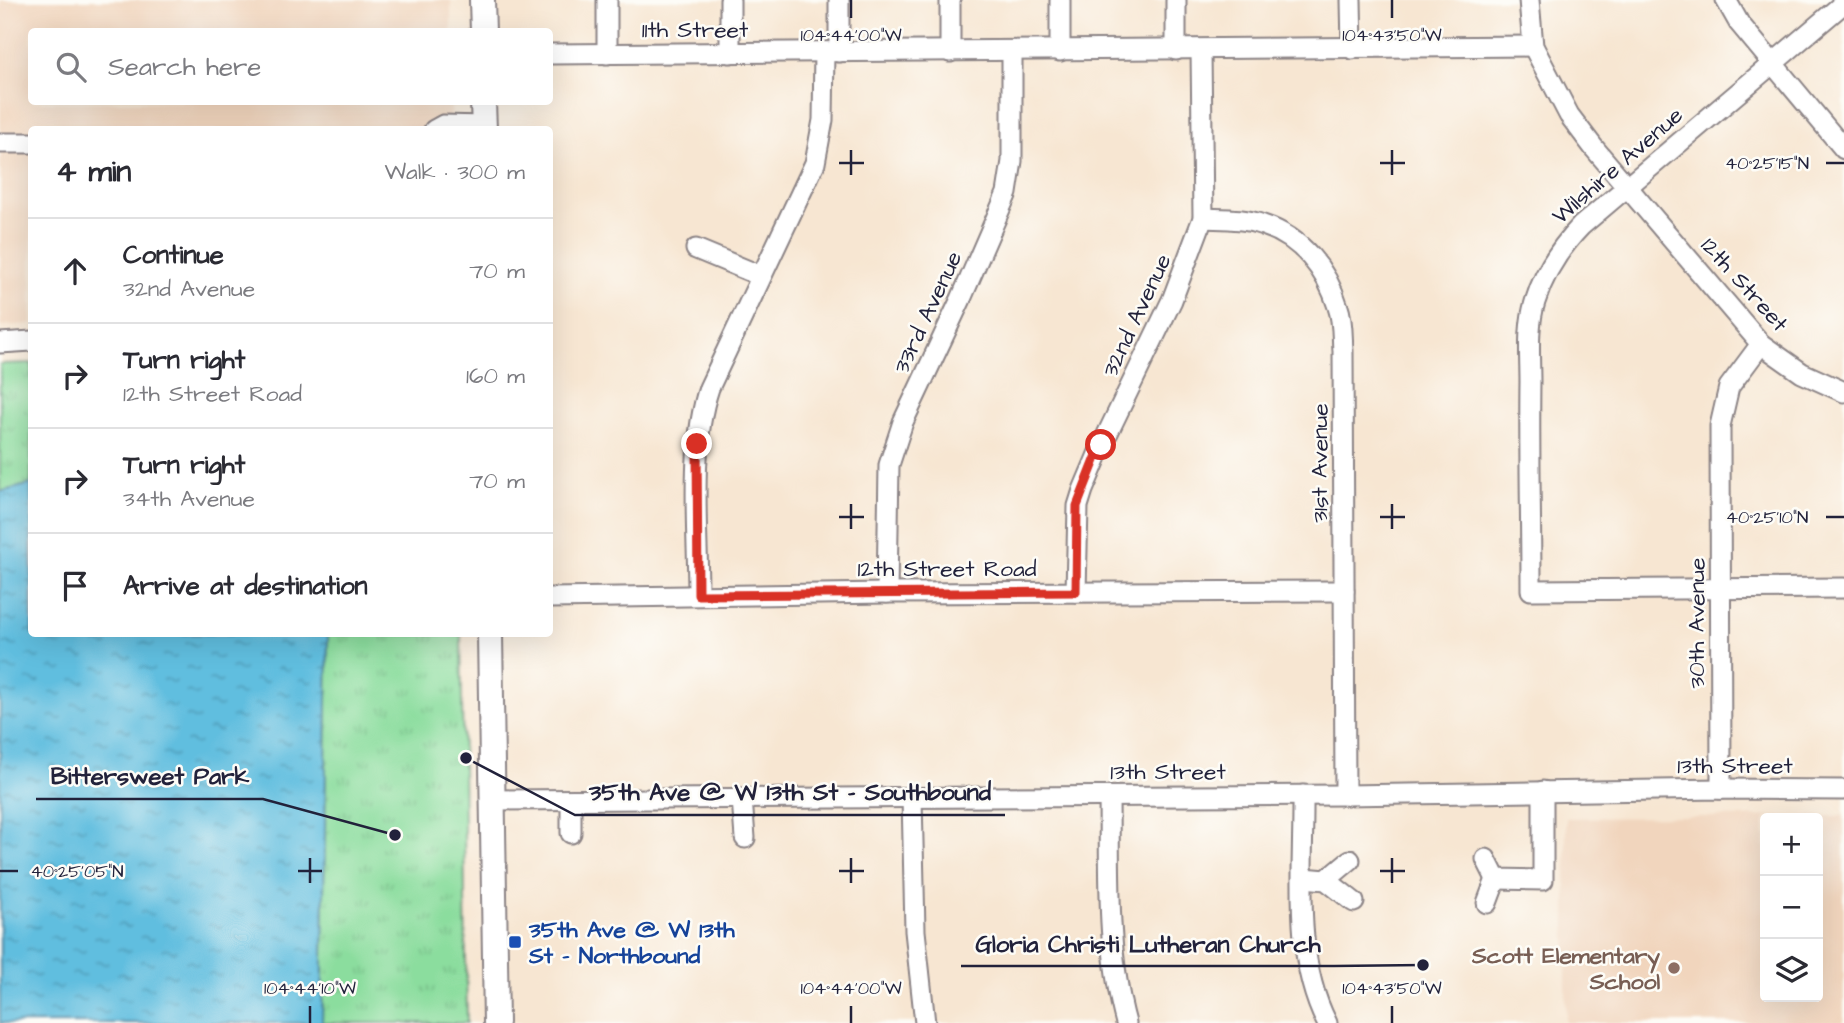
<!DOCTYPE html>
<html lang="en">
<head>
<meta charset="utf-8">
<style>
  :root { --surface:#fff; --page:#f7f7f7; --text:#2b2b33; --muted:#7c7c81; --line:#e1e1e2 }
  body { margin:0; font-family:"Architects Daughter",sans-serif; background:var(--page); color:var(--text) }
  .controls { position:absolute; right:21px; bottom:21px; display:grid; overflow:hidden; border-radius:7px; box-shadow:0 7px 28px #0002 }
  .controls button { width:63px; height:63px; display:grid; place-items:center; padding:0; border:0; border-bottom:2px solid var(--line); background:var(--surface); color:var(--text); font:35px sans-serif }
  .stop { position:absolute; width:21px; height:21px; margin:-16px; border:5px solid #d93025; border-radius:50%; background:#fff }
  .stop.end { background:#d93025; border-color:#fff; box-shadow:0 2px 7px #0008 }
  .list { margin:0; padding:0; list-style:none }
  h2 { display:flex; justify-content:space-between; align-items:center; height:91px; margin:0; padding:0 28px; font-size:30px }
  h2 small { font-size:23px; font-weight:400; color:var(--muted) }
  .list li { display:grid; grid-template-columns:46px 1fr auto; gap:21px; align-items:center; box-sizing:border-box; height:105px; padding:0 28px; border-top:2px solid var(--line) }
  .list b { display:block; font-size:26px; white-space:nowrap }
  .list p { margin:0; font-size:23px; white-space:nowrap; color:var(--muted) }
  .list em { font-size:23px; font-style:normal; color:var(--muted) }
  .icon { flex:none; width:38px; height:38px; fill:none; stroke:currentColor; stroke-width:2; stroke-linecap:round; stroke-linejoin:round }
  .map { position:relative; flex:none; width:1844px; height:1023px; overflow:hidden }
  .search { position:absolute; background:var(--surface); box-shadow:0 7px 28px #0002; left:28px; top:28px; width:525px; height:77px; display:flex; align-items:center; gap:18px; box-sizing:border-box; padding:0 24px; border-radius:7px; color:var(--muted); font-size:26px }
  .panel { position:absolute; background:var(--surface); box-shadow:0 7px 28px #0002; left:28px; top:126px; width:525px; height:511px; border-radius:7px }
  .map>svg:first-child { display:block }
  .built { fill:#f1d5bd; fill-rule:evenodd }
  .park { fill:url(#park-tufts); stroke:#56806c; stroke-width:2 }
  .water { fill:url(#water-ripples); stroke:#41708d; stroke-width:2 }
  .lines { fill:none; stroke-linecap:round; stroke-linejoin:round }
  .minor-casing { stroke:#8c8486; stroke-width:23 }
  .major-casing { stroke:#8c8486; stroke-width:28 }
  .minor { stroke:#fff; stroke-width:19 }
  .major { stroke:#fff; stroke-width:24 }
  .route { stroke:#d93025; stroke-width:9 }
  .ticks { fill:none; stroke:#22223b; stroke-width:2.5 }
  .transit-dot { fill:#1a4fb4; stroke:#fdfcf7; stroke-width:2.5 }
  .education-dot { fill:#8d6e63; stroke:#fdfcf7; stroke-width:2.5 }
  .labels { text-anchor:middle; stroke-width:5; stroke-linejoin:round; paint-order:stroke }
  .street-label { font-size:23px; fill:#22223b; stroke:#fdfcf7 }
  .transit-label { font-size:23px; font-weight:bold; fill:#164399; stroke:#fdfcf7; text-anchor:start }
  .education-label { font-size:23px; font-weight:bold; fill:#785e54; stroke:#fdfcf7; text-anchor:end }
  .ticks-label { font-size:18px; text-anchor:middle; fill:#22223b; stroke:#fdfcf7; stroke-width:5; stroke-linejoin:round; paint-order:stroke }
  .leader { fill:none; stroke:#22223b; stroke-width:2.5 }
  .callout-dot { fill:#22223b; stroke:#fdfcf7; stroke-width:2.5 }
  .callout-label { font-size:24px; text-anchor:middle; font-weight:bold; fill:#22223b; stroke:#fdfcf7; stroke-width:5; stroke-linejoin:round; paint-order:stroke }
</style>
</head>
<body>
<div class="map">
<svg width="1844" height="1023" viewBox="0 0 1844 1023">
  <defs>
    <pattern id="park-tufts" width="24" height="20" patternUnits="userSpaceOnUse" patternTransform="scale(1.75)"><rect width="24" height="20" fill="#8bdd9e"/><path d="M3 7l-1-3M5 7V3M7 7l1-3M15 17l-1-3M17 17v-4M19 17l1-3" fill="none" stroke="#78bd89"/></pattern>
    <pattern id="water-ripples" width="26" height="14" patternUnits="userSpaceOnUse" patternTransform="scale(1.75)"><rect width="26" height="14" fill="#60bedf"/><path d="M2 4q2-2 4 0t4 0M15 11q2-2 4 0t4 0" fill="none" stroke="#4f9ab6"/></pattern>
  </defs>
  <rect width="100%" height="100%" fill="#fdfcf7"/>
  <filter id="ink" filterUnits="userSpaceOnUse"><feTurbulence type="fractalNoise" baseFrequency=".0143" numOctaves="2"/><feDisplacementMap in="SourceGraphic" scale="14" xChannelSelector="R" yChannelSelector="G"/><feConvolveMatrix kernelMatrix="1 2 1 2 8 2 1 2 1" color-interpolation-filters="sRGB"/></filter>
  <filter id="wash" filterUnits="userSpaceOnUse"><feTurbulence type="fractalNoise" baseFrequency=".00686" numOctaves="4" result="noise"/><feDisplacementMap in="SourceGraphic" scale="28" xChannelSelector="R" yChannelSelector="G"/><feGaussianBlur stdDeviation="1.57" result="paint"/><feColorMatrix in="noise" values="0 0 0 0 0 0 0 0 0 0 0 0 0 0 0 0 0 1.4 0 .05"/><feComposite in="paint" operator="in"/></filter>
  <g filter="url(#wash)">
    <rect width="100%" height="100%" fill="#f7e6d2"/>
    <g class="built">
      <polygon points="0,0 451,0 451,31 32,32 32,102 451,102 451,129 32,130 31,324 0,326"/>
      <path d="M1844 816V1023H1566V818ZM1818 818V997H1765V818Z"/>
    </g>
    <g class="park">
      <polygon points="32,363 31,484 0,492 0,364"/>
      <polygon points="328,634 461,634 467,1023 322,1023"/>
    </g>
    <polygon class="water" points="31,484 32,634 328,634 322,1023 0,1023 0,492"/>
  </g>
  <g filter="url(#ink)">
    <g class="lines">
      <defs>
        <g id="minor">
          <polyline points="607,0 607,54"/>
          <polyline points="730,0 730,53"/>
          <polyline points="839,0 839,52"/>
          <polyline points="950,0 950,52"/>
          <polyline points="1176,0 1176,50"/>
          <polyline points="1351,0 1352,49"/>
          <polyline points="1529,0 1533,46 1569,115 1594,148 1761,344 1802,373 1844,392"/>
          <polyline points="1726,0 1739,23 1844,149"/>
          <path d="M1844 3 1581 226C1559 249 1544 272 1535 302 1527 327 1530 357 1530 382 1529 451 1531 520 1531 590L1844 588"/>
          <polyline points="1060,51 1060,0"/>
          <polyline points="550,54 1533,46"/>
          <polyline points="434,130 443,125 484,126"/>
          <polyline points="0,143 32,143"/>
          <path d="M1203 218C1223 219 1244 218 1263 225 1301 237 1327 270 1338 307 1343 320 1342 337 1343 351L1345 795"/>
          <polyline points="696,249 761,276"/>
          <polyline points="0,343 32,341"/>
          <polyline points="1076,592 1078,506 1083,490 1102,445 1172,300 1203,218 1201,51"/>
          <polyline points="887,593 889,465 903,422 961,299 1007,193 1012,161 1012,51"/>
          <path d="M698 595C698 531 689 448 709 388L815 163 823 120 824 52"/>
          <polyline points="550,598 887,593 1344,591"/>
          <polyline points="1721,789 1720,426 1729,387 1761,344"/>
          <path d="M1303 795C1304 869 1292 955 1327 1023"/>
          <path d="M1109 796C1110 871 1106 950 1126 1023"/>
          <polyline points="912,797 915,931 925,1023"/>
          <polyline points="742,798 745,838"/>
          <polyline points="493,800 1345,795 1721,789 1844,790"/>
          <polyline points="571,800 571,833"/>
          <polyline points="1486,859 1496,879 1543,880 1543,791"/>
          <polyline points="1304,878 1326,880 1354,902"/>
          <polyline points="1326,880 1350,860"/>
          <polyline points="1487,903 1496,879"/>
        </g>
        <g id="major">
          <polyline points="482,0 483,32"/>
          <polyline points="483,102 484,130"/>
          <polyline points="490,634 496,1023"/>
        </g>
      </defs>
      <use href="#minor" class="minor-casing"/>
      <use href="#major" class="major-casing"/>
      <use href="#minor" class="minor"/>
      <use href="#major" class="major"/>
    </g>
  </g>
  <g class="lines" filter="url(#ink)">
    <polyline class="route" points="697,444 698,595 1076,592 1077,506 1101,445"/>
  </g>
  <path class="ticks" d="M851 0V18M1392 0V18M851 150V175M1392 150V175M839 163H864M1380 163H1405M1826 163H1844M851 504V529M1392 504V529M839 517H864M1380 517H1405M1826 517H1844M310 858V883M851 858V883M1392 858V883M0 871H18M298 871H322M839 871H864M1380 871H1405M310 1006V1023M851 1006V1023M1392 1006V1023"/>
  <rect class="transit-dot" x="508" y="935" width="14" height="14" rx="3.5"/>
  <circle class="education-dot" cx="1674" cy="968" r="7"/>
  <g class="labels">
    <g class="street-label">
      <text x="695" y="37">11th Street</text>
      <text transform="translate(1617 165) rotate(-41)" y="8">Wilshire Avenue</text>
      <text transform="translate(1745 284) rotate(48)" y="8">12th Street</text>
      <text transform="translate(927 312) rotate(-65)" y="8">33rd Avenue</text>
      <text transform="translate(1136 315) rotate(-65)" y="8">32nd Avenue</text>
      <text transform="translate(1319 463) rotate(-90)" y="8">31st Avenue</text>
      <text x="947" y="576">12th Street Road</text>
      <text transform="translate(1696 623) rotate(-90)" y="8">30th Avenue</text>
      <text x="1735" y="773">13th Street</text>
      <text x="1168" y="779">13th Street</text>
    </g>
    <g class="transit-label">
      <text x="529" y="937">35th Ave @ W 13th<tspan x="529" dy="26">St - Northbound</tspan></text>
    </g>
    <g class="education-label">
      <text x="1660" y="963">Scott Elementary<tspan x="1660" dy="26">School</tspan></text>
    </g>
  </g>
  <g class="ticks-label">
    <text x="851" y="41">104°44'00"W</text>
    <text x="1392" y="41">104°43'50"W</text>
    <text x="1767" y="169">40°25'15"N</text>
    <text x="1767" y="523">40°25'10"N</text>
    <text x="77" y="877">40°25'05"N</text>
    <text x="310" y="994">104°44'10"W</text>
    <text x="851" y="994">104°44'00"W</text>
    <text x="1392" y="994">104°43'50"W</text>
  </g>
  <path class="leader" d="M395 835L263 799H36M466 758L575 815H1005M1423 965L1334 966H961"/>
  <g class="callout-dot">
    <circle cx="395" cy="835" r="7"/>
    <circle cx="466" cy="758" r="7"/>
    <circle cx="1423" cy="965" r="7"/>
  </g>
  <g class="callout-label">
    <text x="150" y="784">Bittersweet Park</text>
    <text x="790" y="800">35th Ave @ W 13th St - Southbound</text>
    <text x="1148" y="952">Gloria Christi Lutheran Church</text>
  </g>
</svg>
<div class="controls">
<button>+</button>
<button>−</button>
<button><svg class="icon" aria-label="layers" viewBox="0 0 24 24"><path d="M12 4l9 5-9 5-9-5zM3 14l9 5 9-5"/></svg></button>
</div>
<div class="stop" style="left:1101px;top:445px"></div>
<div class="stop end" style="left:697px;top:444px"></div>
<div class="search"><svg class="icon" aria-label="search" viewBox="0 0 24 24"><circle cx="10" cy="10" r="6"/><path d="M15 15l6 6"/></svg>Search here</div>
<section class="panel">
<h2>4 min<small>Walk · 300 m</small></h2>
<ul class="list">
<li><svg class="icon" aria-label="ahead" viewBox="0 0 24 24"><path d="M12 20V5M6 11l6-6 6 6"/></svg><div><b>Continue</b><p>32nd Avenue</p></div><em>70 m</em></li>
<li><svg class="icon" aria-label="right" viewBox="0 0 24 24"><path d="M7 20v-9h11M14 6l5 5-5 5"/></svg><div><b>Turn right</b><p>12th Street Road</p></div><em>160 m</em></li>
<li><svg class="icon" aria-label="right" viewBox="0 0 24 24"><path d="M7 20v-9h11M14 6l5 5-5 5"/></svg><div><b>Turn right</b><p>34th Avenue</p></div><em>70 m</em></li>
<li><svg class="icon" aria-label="arrive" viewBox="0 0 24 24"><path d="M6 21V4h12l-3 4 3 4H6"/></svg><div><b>Arrive at destination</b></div></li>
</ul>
</section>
</div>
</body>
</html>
